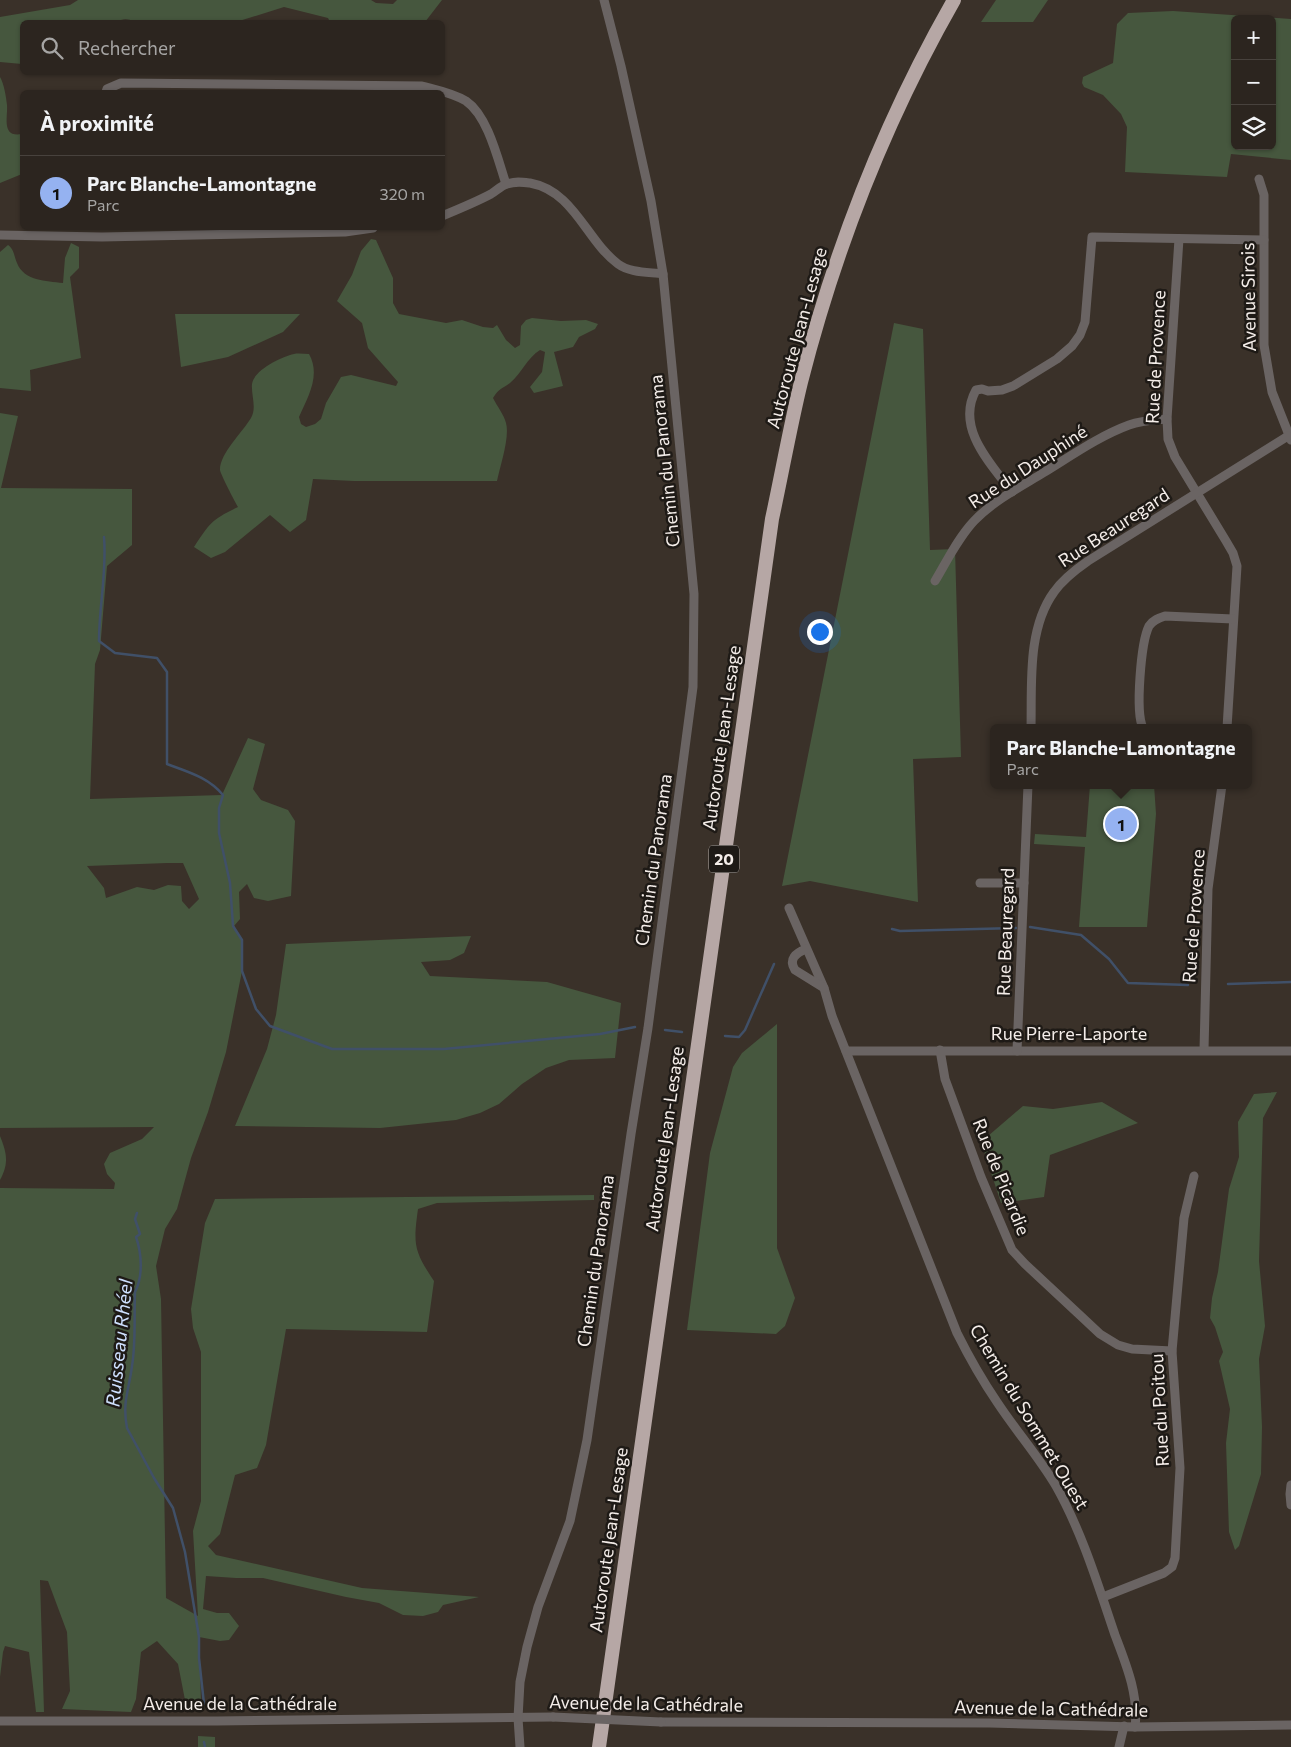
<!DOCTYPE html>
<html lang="fr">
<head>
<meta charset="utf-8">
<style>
  :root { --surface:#2c251f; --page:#342d28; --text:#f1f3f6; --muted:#a6a5a4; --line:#48423d; --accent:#95b2f1 }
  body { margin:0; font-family:Commissioner,sans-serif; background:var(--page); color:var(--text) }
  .controls { position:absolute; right:15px; top:15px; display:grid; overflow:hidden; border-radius:8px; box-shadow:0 1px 4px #0004 }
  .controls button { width:45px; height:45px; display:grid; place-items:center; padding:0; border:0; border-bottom:1px solid var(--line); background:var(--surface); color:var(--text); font:25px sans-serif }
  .you { position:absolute; left:819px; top:631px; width:18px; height:18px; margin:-12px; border:4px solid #fff; border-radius:50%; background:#1a73e8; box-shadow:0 0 0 8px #1a73e833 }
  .badge { display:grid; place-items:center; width:32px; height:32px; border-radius:50%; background:var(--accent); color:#111; font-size:16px; font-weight:700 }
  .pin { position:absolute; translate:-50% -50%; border:2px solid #fff; box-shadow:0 1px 5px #0006 }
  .popup { position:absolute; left:990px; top:724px; width:262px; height:65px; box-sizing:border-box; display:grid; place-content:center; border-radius:8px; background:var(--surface); filter:drop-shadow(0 1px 4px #0005); font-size:16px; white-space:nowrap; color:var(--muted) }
  .popup b { font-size:19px; color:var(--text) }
  .popup::after { content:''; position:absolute; left:50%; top:100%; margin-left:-10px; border:10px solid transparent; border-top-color:var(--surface) }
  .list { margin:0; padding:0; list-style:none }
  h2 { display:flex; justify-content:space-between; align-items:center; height:65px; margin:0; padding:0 20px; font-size:21px }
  h2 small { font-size:16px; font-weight:400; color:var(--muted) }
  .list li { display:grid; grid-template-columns:32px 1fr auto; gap:15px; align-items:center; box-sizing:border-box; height:75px; padding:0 20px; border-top:1px solid var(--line) }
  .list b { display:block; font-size:19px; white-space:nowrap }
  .list p { margin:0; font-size:16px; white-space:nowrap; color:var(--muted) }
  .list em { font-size:16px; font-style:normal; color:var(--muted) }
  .icon { flex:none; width:28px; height:28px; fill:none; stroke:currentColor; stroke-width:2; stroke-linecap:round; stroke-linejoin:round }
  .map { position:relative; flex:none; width:1291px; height:1747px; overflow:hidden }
  .search { position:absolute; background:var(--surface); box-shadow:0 1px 4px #0004; left:20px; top:20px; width:425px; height:55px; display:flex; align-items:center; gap:12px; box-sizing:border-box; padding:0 18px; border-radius:8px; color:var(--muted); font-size:19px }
  .panel { position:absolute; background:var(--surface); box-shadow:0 1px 4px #0004; left:20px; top:90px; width:425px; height:140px; border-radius:8px }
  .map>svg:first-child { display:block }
  .green { fill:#46573e; fill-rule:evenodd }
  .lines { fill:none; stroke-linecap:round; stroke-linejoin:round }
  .stream { stroke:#405068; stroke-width:2.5 }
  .minor { stroke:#6a6463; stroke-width:9 }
  .highway { stroke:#b6a7a5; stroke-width:14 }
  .minor-bridge { stroke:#6a6463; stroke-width:9 }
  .labels { text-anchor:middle; stroke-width:5; stroke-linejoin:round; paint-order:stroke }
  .shield { fill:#1e1a16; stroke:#b4aeaa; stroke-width:1 }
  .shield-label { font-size:16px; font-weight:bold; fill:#f4ede9 }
  .street-label { font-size:18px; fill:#f4ede9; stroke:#1e1a16 }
  .water-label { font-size:19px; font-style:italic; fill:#cfe1ff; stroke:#1e1a16 }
</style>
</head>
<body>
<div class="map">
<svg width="1291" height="1747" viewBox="0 0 1291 1747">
  <rect width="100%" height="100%" fill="#3a3129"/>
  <g class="green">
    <path d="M78 0H371L376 3 393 4 397 0H442L425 22H330L328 18 284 7 236 22H133C129 18 121 19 117 22H22V64L0 62V17L70 5Z"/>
    <polygon points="996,0 1048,0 1033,22 981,22"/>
    <path d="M1173 11 1291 19V160L1231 154 1227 177 1125 172 1127 127 1121 114 1103 95 1084 87 1082 83 1083 77 1113 63 1117 24 1128 13ZM1235 19H1272V146H1235Z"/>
    <path d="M0 77C4 84 6 96 7 105 8 117 1 138 22 134V174L0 183Z"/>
    <path d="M371 239 376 240 393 278V303L399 314 446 323 462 320 483 327 493 328 497 325 506 340 515 348 520 345 521 326 526 320 532 318 561 321 586 320 598 324 595 329 579 337 573 347 554 352 563 386 534 393 530 387 542 372 545 352 540 350C527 358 522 373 510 383 502 389 499 388 493 398 497 406 504 415 506 423 510 437 500 466 497 481H354L313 479 306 520 290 532 270 515 225 552 211 558 194 547C210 523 211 520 238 507 235 502 220 473 220 470 220 453 242 433 251 418 257 408 251 395 252 384 254 370 281 357 294 354 298 353 304 354 309 354 321 375 308 397 299 417L301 424 306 427 315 424 321 419 326 403 341 377 351 375 396 386 398 382 368 348 362 323 337 301 352 275 361 251Z"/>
    <path d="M71 243 79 247V268L70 277 81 358 30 370 31 391 0 388V252L8 245C14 249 14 256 17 263 24 281 46 281 63 283L65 258Z"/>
    <polygon points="175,314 300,314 283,332 228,357 181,367"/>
    <polygon points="894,323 923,329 930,550 955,549 961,757 913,759 918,902 810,881 782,886"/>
    <path d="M0 413 18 416 1 488 132 489V545L107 566 100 650 95 664 90 799 222 795 248 738 265 744 253 789 261 800 288 810 295 821 291 896 268 901 254 898 247 884 239 892 240 919 234 926 242 940V971L226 1052 208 1112 191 1158 177 1209 165 1229 156 1266 161 1299 166 1598 198 1616 193 1531 201 1501V1352L193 1328 191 1309 205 1223 215 1199 594 1195V1200L437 1203 418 1209C413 1245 414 1251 434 1281L427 1332 286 1329 266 1445 257 1468 235 1475 220 1534 208 1546 216 1555 362 1588 479 1597 443 1605 438 1612 423 1616 403 1615 379 1603 346 1597 263 1578H236L206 1576 203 1609 217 1613H229L239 1626 229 1640 220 1641 199 1637 201 1703 185 1700 178 1664 157 1641 141 1652 136 1699 131 1712 62 1709 70 1691 67 1632 48 1581 40 1580 44 1712H36L29 1652 5 1646 3 1652 0 1677V1188L114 1189 115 1183 107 1174 104 1164 110 1153 142 1139 154 1127 0 1128ZM167 863H183L199 899 189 909 182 901 181 886 168 885 154 890 137 887 106 898 104 888 87 866Z"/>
    <polygon points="1090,785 1154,785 1156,814 1147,927 1079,927 1085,847 1034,844 1035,834 1086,837"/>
    <polygon points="471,936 464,953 450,960 421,962 430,976 547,982 621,1003 615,1058 569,1060 546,1068 522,1084 499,1104 480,1113 456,1120 380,1128 235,1126 267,1049 276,1015 286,944"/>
    <polygon points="777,1024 777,1248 795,1298 785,1326 776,1334 687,1330 710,1153 733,1067 742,1053"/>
    <polygon points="1277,1092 1263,1118 1259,1261 1265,1326 1259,1359 1262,1427 1261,1474 1239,1546 1235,1550 1229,1532 1226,1443 1230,1409 1219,1361 1223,1352 1215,1327 1210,1318 1212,1298 1218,1272 1229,1189 1239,1157 1238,1122 1254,1094"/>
    <polygon points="1102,1102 1138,1123 1050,1155 1044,1197 1001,1203 981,1142 1023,1106 1053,1109"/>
    <path d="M0 1136C7 1154 9 1163 0 1180Z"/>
    <polygon points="198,1736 215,1737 215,1747 198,1747"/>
  </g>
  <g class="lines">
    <g class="stream">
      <path d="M104 537C107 572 99 606 99 641L115 653 157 658 167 672V764C188 772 208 777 223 795L219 808V833L230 883 233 926 242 940V971L256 1009 270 1026 332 1049H444L600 1034 635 1027"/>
      <polyline points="1030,927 1081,935 1109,959 1128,983 1188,985"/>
      <polyline points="892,929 900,931 1016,928"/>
      <polyline points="1228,984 1291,982"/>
      <polyline points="665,1030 682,1032"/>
      <polyline points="725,1036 739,1037 745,1030 774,964"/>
      <path d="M137 1213 135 1219 140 1234 136 1237C142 1254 143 1277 135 1292 134 1317 136 1342 132 1366 129 1390 122 1402 127 1428L154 1478 173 1508 185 1552 199 1637V1658L204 1704"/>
      <polyline points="204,1742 205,1747"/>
    </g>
    <g class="minor">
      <path d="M106 92 107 89 121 83 422 86C437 90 453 93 466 101 488 116 498 160 506 184"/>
      <polyline points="1259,179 1264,195 1264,345 1272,392 1291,440"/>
      <path d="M442 216C459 209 476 202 491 194 496 191 502 185 507 184 515 181 522 182 530 183 574 191 586 240 618 264 630 273 649 272 663 274"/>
      <polyline points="0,235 102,237 345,232 373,228"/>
      <polyline points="1179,239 1167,419 1168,439 1175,457 1226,541 1233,553 1237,566 1227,728"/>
      <path d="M1012 492C991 464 955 428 976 390L982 389 988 391 1002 390 1013 386 1057 359 1072 346 1080 335 1085 322 1092 237 1264 240"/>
      <path d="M935 581C947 561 958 538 974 521 993 501 1020 487 1043 473 1071 456 1099 436 1129 425 1142 420 1154 420 1167 419"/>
      <path d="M1031 728C1032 684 1027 629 1054 592 1063 579 1075 570 1088 561L1288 436"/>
      <path d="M1143 728C1135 712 1141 642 1149 626 1153 620 1159 618 1165 616L1233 619"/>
      <polyline points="980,883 1024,883"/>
      <path d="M789 908 824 988 832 1016 957 1333C969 1357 982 1380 997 1402 1016 1431 1039 1457 1056 1486 1082 1532 1098 1585 1115 1635 1126 1664 1139 1695 1135 1727"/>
      <path d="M806 949C796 953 788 959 795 970L824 988"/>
      <polyline points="940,1050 945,1079 981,1177 1012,1250 1025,1264 1084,1319 1100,1334 1118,1345 1132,1349 1172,1351"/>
      <polyline points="1204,1050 1208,889 1222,785"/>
      <polyline points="846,1051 1291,1051"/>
      <polyline points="1017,1051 1028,785"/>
      <polyline points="1291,1485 1290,1494 1291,1505"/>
      <polyline points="1103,1597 1164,1573 1172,1567 1175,1558 1180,1468 1172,1351 1184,1218 1194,1176"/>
      <polyline points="0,1721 217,1721 553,1717"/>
      <polyline points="661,1722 990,1723 1135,1727 1291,1725"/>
      <polyline points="520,1747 518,1718 520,1682 527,1647 538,1607 570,1521 587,1440 631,1134 648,1028 693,687 694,594 663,274 651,201 621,66 604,0"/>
      <polyline points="1119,1747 1124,1726"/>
    </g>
    <path class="highway" d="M599 1747 772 519C782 473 790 427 801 382 835 249 886 119 954 0"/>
    <polyline class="minor-bridge" points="553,1717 661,1722"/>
  </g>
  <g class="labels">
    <rect class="shield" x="709" y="845.5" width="30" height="27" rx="4"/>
    <g class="shield-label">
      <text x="724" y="865">20</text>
    </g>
    <g class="street-label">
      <text transform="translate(1249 297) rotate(-91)" y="6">Avenue Sirois</text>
      <text transform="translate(797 338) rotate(-75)" y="6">Autoroute Jean-Lesage</text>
      <text transform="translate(1156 357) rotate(-87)" y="6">Rue de Provence</text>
      <text transform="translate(665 461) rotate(-96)" y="6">Chemin du Panorama</text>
      <text transform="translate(1028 467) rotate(-33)" y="6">Rue du Dauphiné</text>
      <text transform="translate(1114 528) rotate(-33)" y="6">Rue Beauregard</text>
      <text transform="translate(722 738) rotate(-82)" y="6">Autoroute Jean-Lesage</text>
      <text transform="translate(654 860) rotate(-82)" y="6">Chemin du Panorama</text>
      <text transform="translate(1194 916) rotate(-86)" y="6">Rue de Provence</text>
      <text transform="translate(1006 932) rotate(-88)" y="6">Rue Beauregard</text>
      <text x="1069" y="1040">Rue Pierre-Laporte</text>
      <text transform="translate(665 1139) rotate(-82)" y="6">Autoroute Jean-Lesage</text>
      <text transform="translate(1001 1177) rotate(68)" y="6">Rue de Picardie</text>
      <text transform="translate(596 1261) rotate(-82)" y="6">Chemin du Panorama</text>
      <text transform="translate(1160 1410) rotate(-93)" y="6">Rue du Poitou</text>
      <text transform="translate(1029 1417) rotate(59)" y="6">Chemin du Sommet Ouest</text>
      <text transform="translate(609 1540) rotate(-82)" y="6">Autoroute Jean-Lesage</text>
      <text x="240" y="1710">Avenue de la Cathédrale</text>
      <text transform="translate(646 1704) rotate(1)" y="6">Avenue de la Cathédrale</text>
      <text transform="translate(1051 1709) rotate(1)" y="6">Avenue de la Cathédrale</text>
    </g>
    <g class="water-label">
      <text transform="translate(119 1343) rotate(-84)" y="7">Ruisseau Rhéel</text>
    </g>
  </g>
</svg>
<div class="controls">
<button>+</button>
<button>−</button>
<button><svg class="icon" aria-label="layers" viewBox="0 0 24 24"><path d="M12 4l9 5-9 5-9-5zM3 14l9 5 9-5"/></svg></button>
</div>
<div class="you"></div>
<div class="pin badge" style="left:1121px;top:824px">1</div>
<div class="popup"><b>Parc Blanche-Lamontagne</b>Parc</div>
<div class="search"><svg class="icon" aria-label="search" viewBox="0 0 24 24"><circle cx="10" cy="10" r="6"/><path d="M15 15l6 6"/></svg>Rechercher</div>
<section class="panel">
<h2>À proximité<small></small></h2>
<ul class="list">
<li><span class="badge">1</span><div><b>Parc Blanche-Lamontagne</b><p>Parc</p></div><em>320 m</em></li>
</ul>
</section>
</div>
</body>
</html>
